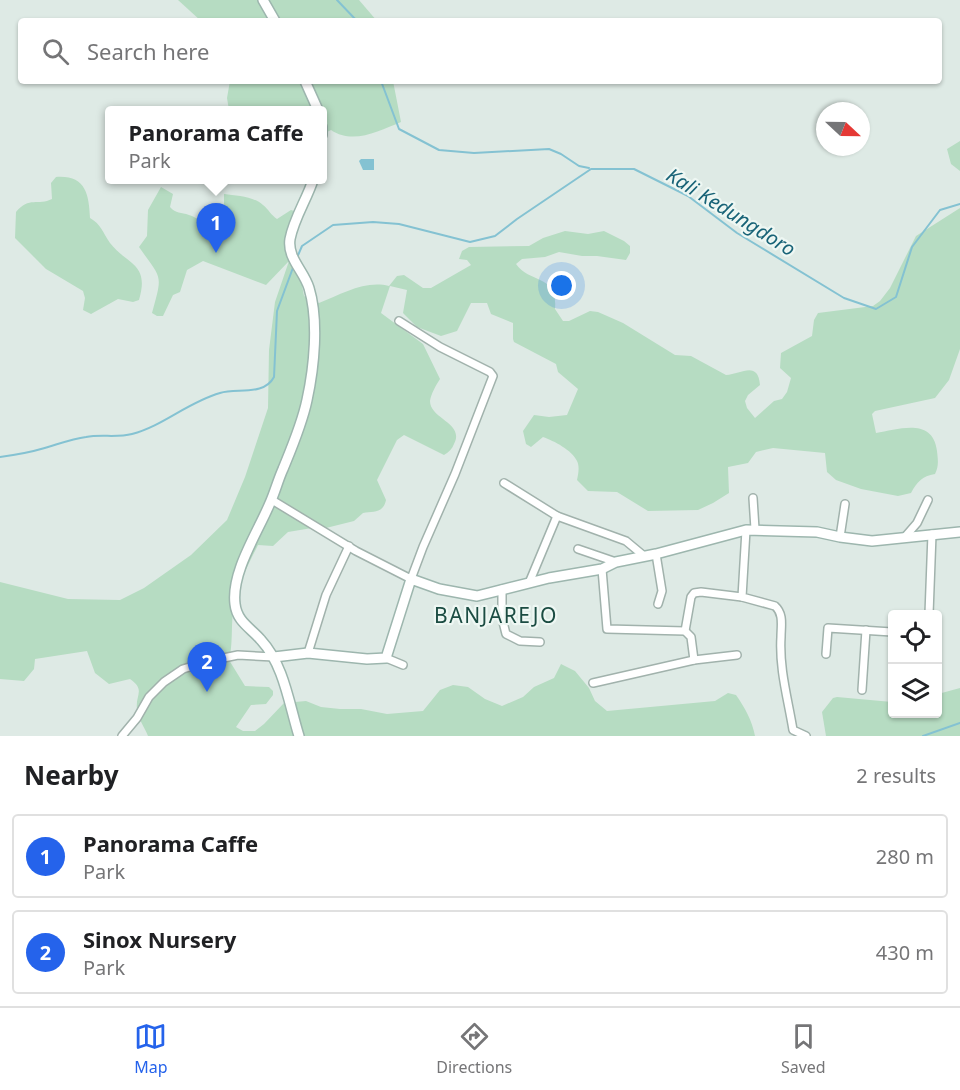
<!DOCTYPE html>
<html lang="en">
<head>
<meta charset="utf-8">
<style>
  :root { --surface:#fff; --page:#f6f6f6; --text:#202124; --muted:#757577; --line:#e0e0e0; --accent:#2563eb }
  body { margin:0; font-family:"Noto Sans",sans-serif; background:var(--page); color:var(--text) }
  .controls { position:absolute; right:18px; bottom:18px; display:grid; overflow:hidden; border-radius:6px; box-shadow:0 2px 4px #0004 }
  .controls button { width:54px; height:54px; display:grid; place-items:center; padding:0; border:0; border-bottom:2px solid var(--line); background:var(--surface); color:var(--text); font:30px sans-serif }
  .compass { position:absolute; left:816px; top:102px; width:54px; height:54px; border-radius:50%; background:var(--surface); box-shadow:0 2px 4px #0004; rotate:112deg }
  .you { position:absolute; left:562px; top:286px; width:21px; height:21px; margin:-15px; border:4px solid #fff; border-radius:50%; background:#1a73e8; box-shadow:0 0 0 9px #1a73e833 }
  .badge { display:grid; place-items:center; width:39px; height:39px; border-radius:50%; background:var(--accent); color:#fff; font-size:20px; font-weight:700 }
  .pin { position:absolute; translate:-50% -50px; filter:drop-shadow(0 2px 3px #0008) }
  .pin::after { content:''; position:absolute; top:32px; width:21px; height:18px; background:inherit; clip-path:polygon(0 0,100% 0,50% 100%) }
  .popup { position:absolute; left:105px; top:106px; width:222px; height:78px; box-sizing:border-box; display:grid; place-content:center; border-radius:6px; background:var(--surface); filter:drop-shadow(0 2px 4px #0005); font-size:20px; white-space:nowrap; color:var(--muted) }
  .popup b { font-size:22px; color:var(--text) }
  .popup::after { content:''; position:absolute; left:50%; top:100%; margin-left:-12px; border:12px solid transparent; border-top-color:var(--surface) }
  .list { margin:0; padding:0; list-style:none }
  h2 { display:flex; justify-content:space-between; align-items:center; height:78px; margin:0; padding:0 24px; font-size:26px }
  h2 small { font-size:20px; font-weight:400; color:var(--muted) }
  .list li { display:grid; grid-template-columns:39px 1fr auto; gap:18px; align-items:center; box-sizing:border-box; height:84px; margin:0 12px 12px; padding:0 12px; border:2px solid var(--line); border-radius:6px }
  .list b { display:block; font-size:22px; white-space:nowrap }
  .list p { margin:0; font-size:20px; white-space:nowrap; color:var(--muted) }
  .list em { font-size:20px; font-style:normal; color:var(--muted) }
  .icon { flex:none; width:33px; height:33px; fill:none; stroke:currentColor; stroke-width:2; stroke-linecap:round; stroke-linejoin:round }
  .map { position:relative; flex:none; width:960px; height:736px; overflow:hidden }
  .search { position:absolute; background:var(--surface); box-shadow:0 2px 4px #0004; left:18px; right:18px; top:18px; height:66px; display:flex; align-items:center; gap:15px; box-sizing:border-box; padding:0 21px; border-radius:6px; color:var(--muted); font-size:22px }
  .sheet { height:270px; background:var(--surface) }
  nav { display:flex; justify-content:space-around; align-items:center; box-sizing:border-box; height:84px; border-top:2px solid var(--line); background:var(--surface); font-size:16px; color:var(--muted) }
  nav a { display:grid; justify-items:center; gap:3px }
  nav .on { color:var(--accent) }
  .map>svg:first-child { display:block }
  .green { fill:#b6dcc2 }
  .water { fill:#84c2d2 }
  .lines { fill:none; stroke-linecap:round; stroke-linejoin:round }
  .stream { stroke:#84c2d2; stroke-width:2 }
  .street-casing { stroke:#a1b2ac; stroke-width:10 }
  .secondary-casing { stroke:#9db6ae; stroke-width:12 }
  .street { stroke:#fff; stroke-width:7 }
  .secondary { stroke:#fff; stroke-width:9 }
  .labels { text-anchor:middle; stroke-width:4.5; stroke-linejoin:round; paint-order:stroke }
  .water-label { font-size:20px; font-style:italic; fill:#186377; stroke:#eef7f3 }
  .quarter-label { font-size:21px; letter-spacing:1.5px; fill:#1b4c42; stroke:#eef7f3 }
</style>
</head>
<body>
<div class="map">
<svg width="960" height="736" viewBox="0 0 960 736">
  <rect width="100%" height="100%" fill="#deeae5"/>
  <g class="green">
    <polygon points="178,0 359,0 377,21 201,21"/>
    <path d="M230 81H393L401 122C379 131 353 145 331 130L323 134 322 110H229L227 98Z"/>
    <polygon points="960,141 960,171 951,164 947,149"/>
    <path d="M56 177C85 175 89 193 90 218 101 224 103 233 110 243 127 265 150 263 139 300L133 302 118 299 91 314 83 310 85 298 83 291 46 269 15 238 16 212C29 196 38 206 52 199L51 183Z"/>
    <path d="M161 187 173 194 170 207C176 214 181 212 189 215 201 219 203 225 218 227L219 211 224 210V194C237 196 253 196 263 205 269 210 271 215 277 219L291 210 294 211 285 241 289 259 300 275 304 296 319 303C342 294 365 280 389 286L397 276 404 275 423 288H431L471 265 467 260 459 259 462 251 469 247 529 246 543 238 565 231 588 234 604 231 624 241 630 246V253L626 260 597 256H582L559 252 545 257 522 259 516 264C530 284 558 274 555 309L563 321H569L590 311 598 312 623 323 675 355 691 356 726 375C741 374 758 360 760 385L748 395 745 401 747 408 755 418 774 401 782 399 787 392 791 378 780 368 781 353 812 336 814 320 818 313 873 306 880 301 890 288 916 236 960 208V349L949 380 935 398 875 411 872 414 876 433C899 429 933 417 937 451 938 460 939 466 935 474 922 476 917 482 911 493L898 496 861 489 836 480 827 472 825 453 773 448 756 452 748 463 728 467 729 493 713 503 698 510 648 511 617 492 588 491 577 480C578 475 580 467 577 461 572 450 554 441 543 437L531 447 526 444 523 431 534 415 549 417 567 415 578 389 558 372 556 364 514 342 513 339V323L491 314 487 303H471L457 331 441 336 417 327 403 313 407 290 390 286 381 313 423 344 440 379C436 385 431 394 430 401 430 419 465 423 454 444 452 449 449 452 444 455L404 435 397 440 377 480 386 500C383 514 373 511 363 513L354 521 322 529 318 527 288 532 273 546 258 545C248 565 235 589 233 612 231 628 233 644 229 660L245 686 269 687 273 691V695L266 704 251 705 236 727 243 731H255L264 724 284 703 306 701 321 707 340 709H361L387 714 423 711 440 690 453 685 468 687 485 699 502 706 523 697 534 687 554 678 561 664 575 671 589 688 595 701 607 711 715 701 728 693 736 695C745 708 752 720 755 736H148C145 728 137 717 137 709 135 695 146 690 130 679L109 684 95 673 87 651 35 659 34 669 24 681 0 679V582L68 599 120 600 144 588 191 555 227 520 245 477 268 408 269 350 275 302 289 261 266 285 203 261 187 270 180 292 173 295 163 316H157L152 313C163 273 162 280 139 247L147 236 148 210Z"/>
    <polygon points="960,688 960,736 826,736 822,712 833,698 837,697 892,702 892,714 938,714 938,694"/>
  </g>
  <polygon class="water" points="361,159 374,159 374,170 363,170 359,161"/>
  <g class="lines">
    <g class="stream">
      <polyline points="337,0 357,21"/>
      <polyline points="381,81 399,129 439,150 474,153 549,149 561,154 579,166 589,168"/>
      <polyline points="296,260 302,246 333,225 373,222 399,224 470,242 495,236 517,219 591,169 634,169 688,196 737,233 844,298 876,309 896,297 912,247 940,210 960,204"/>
      <path d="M0 457C14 455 28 453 41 449 56 445 71 439 86 437 101 434 117 438 132 434 163 426 188 402 220 393 238 388 264 396 274 377L277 311 294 265"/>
      <polyline points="923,736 960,723"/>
    </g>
    <defs>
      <g id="street">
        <polyline points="504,483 557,516 626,541 644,556"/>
        <polyline points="753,498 755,529"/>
        <polyline points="272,500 356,551 411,579 423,547 455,474 493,376 490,372 440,347 399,321"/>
        <path d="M746 530 742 597 775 606C784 614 781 626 781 637 779 669 788 699 793 730L806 736"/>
        <polyline points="840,537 845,504"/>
        <polyline points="904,538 917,523 928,500"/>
        <polyline points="578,549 616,562"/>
        <polyline points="656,554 662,591 658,604"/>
        <polyline points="529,583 557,516"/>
        <polyline points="502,589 502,618 506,634 520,641 540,642"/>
        <polyline points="929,614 932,534"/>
        <polyline points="685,631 691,597 694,593 701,592 742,597"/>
        <polyline points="308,653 326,595 349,546"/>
        <polyline points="826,654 828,628 892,632"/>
        <polyline points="386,658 403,665"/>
        <polyline points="694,660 737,655"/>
        <polyline points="593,683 694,660 691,637 685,631 607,629 602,569"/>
        <polyline points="862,690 866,630"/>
        <polyline points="122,736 137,718 149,697 164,682 183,669 209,661 238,655 274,657"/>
      </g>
      <g id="secondary">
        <polyline points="263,0 275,21"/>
        <polyline points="305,81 318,110"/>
        <polyline points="322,127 322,135"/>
        <polyline points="274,657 308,653 367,659 386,658 411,579 439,589 477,596 549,578 602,569 616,562 656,554 746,530 817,532 840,537 872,541 960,532"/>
        <path d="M299 736C289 704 284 665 261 640 251 628 237 622 235 604 231 572 258 532 270 503 275 492 278 480 283 469 292 447 302 424 307 400 314 368 319 321 309 288 304 271 287 258 290 239 294 218 307 199 313 180"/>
      </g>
    </defs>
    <use href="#street" class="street-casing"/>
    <use href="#secondary" class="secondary-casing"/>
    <use href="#street" class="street"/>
    <use href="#secondary" class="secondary"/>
  </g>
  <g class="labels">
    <g class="water-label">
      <text transform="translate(731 212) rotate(32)" y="7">Kali Kedungdoro</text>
    </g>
    <g class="quarter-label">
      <text x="496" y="623">BANJAREJO</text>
    </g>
  </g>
</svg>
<div class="controls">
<button><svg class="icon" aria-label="locate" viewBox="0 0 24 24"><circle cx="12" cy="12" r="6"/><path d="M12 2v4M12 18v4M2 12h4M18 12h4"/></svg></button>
<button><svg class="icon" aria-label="layers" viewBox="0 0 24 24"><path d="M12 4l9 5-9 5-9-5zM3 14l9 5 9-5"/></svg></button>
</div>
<svg class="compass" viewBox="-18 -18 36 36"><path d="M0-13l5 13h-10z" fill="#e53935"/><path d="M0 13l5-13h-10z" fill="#757577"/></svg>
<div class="you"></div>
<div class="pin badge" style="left:216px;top:253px">1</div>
<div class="popup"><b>Panorama Caffe</b>Park</div>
<div class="pin badge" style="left:207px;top:692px">2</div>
<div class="search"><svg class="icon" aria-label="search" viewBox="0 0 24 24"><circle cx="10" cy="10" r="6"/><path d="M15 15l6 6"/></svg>Search here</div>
</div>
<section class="sheet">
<h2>Nearby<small>2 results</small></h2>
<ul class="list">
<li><span class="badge">1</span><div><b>Panorama Caffe</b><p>Park</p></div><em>280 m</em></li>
<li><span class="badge">2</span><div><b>Sinox Nursery</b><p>Park</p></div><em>430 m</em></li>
</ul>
</section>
<nav>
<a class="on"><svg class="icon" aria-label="map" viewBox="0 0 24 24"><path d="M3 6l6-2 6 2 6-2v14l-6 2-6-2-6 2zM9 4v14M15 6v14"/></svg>Map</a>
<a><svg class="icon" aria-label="directions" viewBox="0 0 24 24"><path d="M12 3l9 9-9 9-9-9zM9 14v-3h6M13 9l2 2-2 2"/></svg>Directions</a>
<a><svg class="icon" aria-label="saved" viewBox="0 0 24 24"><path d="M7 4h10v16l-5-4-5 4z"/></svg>Saved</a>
</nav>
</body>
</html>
